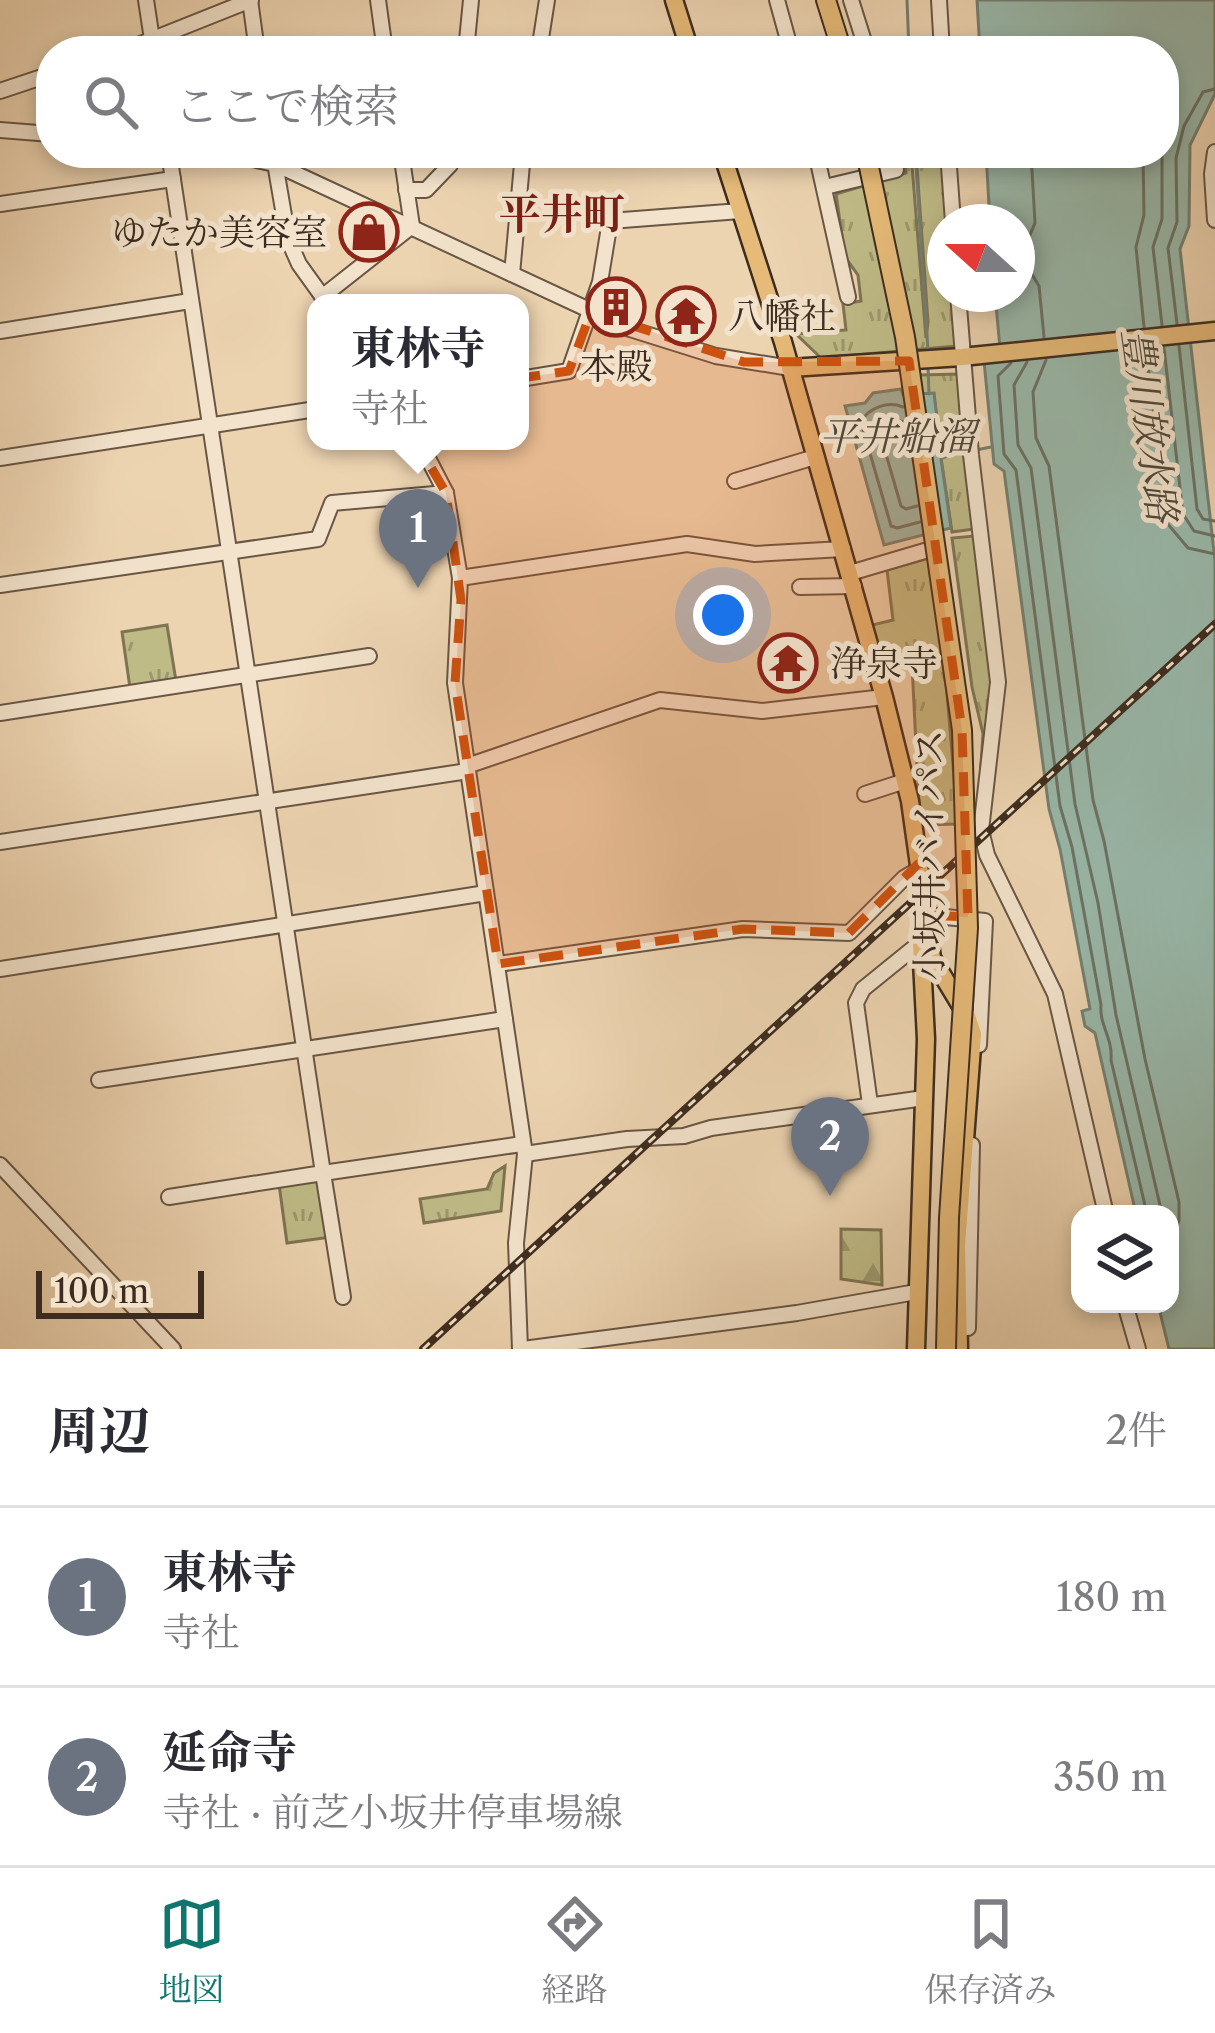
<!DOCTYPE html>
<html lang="ja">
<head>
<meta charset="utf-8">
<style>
  :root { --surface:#fff; --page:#f2f2f3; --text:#2b2b33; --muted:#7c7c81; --line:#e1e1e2; --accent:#0f766e }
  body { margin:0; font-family:"Libre Caslon Text","Noto Serif JP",serif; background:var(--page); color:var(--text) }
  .controls { position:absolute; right:36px; bottom:36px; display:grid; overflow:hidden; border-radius:24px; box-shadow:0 6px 18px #0003 }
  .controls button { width:108px; height:108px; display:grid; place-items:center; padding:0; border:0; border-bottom:3px solid var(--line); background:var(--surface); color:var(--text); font:60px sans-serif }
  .compass { position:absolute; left:927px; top:204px; width:108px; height:108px; border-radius:50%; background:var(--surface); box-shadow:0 6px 18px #0003; rotate:291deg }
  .scale { position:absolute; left:36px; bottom:30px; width:168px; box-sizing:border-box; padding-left:12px; border:6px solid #3d2c1f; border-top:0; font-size:33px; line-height:42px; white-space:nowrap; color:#3d2c1f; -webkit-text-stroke:9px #f3e3cc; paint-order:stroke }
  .you { position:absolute; left:723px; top:615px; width:42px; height:42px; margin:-30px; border:9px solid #fff; border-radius:50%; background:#1a73e8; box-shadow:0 0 0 18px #1a73e833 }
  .badge { display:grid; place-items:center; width:78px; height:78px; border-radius:50%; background:var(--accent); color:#fff; font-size:39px; font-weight:700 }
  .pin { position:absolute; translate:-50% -99px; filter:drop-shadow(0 3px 6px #0008) }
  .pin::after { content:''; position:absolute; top:63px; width:42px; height:36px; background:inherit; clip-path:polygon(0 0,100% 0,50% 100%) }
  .popup { position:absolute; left:307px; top:294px; width:222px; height:156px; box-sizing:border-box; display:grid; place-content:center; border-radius:24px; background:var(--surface); filter:drop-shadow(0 3px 9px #0005); font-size:39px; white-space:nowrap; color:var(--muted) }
  .popup b { font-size:45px; color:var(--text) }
  .popup::after { content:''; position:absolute; left:50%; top:100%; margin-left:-24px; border:24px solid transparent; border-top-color:var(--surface) }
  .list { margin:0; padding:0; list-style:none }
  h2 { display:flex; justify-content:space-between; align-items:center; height:156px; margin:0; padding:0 48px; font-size:51px }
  h2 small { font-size:39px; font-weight:400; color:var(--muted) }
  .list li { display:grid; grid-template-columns:78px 1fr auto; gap:36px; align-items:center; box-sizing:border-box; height:180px; padding:0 48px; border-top:3px solid var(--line) }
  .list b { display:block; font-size:45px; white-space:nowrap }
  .list p { margin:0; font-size:39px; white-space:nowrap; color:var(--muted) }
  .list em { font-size:39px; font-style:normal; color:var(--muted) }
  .icon { flex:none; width:66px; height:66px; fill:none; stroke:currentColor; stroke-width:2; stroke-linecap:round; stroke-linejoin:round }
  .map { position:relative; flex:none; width:1215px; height:1349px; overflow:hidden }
  .search { position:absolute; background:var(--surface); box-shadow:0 6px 18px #0003; left:36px; right:36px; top:36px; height:132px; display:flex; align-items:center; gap:30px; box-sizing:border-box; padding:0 42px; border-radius:48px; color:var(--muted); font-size:45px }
  .sheet { height:516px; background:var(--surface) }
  nav { display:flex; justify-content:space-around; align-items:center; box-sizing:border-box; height:168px; border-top:3px solid var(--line); background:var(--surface); font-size:33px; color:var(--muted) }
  nav a { display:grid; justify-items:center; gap:6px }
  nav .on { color:var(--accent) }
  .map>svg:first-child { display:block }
  .grass { fill:url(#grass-tufts); stroke:#7e7453; stroke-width:3 }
  .forest { fill:url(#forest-firs); stroke:#7e7453; stroke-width:3 }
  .water { fill:#99b8aa; stroke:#748072; stroke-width:3 }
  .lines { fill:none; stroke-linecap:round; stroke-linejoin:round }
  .shore { stroke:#6b7264; stroke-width:3 }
  .stream { stroke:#748072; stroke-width:3 }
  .minor-casing { stroke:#695644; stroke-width:18 }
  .major-casing { stroke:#3d2c1f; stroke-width:21 }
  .highway-casing { stroke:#3d2c1f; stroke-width:22 }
  .minor { stroke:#f3e3cc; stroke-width:14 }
  .major { stroke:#e6ba78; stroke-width:16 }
  .highway { stroke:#e6ba78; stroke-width:18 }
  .rail-casing { stroke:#3d2c1f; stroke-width:8 }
  .rail { stroke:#f3e3cc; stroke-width:3; stroke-dasharray:9; stroke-linecap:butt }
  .highway-bridge-casing { stroke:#3d2c1f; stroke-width:22; stroke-linecap:butt }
  .highway-bridge { stroke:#e6ba78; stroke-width:18 }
  .marked { fill:#ce520f; fill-opacity:0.2; stroke:#ce520f; stroke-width:9; stroke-dasharray:24 15; stroke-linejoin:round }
  .labels { text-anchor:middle; stroke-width:10; stroke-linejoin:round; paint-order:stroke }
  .poi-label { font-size:36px; fill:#3d2c1f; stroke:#f3e3cc; text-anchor:start }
  .street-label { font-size:36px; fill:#3d2c1f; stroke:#f3e3cc }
  .water-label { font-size:39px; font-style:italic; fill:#4f483b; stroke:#f3e3cc }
  .quarter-label { font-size:42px; font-weight:bold; fill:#7a1f14; stroke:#f3e3cc }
</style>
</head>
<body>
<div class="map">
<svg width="1215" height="1349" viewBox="0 0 1215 1349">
  <defs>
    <pattern id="grass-tufts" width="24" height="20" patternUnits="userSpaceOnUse" patternTransform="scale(3)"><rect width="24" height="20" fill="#bfbb87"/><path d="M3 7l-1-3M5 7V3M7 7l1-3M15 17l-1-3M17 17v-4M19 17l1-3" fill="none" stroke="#9c986e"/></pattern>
    <pattern id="forest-firs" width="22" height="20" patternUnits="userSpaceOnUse" patternTransform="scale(3)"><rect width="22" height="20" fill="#bfbb87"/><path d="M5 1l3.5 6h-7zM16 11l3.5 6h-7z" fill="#9c986e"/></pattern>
  </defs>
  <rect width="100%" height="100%" fill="#edd4b1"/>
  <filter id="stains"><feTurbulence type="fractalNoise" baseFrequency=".00167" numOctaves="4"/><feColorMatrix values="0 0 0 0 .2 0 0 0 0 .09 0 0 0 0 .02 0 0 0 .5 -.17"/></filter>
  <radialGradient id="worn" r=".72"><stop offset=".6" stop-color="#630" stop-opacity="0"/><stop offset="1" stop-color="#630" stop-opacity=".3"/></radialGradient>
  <g class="grass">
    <polygon points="904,153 911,153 926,338 928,322 916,153 944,153 949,222 945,222 945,294 954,294 957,346 821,358 796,334 846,330 843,304 861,301 858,275 845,257 836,194 906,173"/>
    <polygon points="959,374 974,529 952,532 941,458 951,454 951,450 939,439 934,394 922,394 920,375"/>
    <polygon points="974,536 993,665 979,796 983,734 972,687 952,538"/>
    <polygon points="929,558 946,682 958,824 920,825 912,665 883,670 872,625 893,620 887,570"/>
    <polygon points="167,625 176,681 130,688 122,632"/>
    <polygon points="505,1166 501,1211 424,1223 420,1199 487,1189 494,1173"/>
    <polygon points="323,1178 331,1237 287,1243 279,1184"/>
  </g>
  <polygon class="forest" points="841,1229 881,1230 882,1285 841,1279"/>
  <g class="water">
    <polygon points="977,0 1215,0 1215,94 1190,145 1189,226 1180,249 1215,561 1215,1349 1169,1349 1158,1304 1170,1304 1170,1214 1136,1214 1095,1033 1085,1026 1082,1011 1090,1009 1060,849 1049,809 1004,471 994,464 984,361 1001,359 995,294 1017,294 1017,222 990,222 986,153 1164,153 1164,51 980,51"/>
    <path d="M901 389 903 395 934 393C937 419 938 438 951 454L941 459 951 528 884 545 845 406 865 403 873 393Z"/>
  </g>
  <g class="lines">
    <g class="shore">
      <polyline points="1031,153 1035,223 1021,256 1039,286 1044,337"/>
      <polyline points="1143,153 1144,215 1136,247 1144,327"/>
      <polyline points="1162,153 1162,219 1153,247 1162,325"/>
      <polyline points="1177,324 1168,248 1177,222 1176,158 1184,126 1203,92 1215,89"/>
      <polyline points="1179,346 1197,509 1203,519 1215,521"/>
      <polyline points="1164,348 1183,514 1194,531 1215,536"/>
      <polyline points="1146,349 1167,523 1188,548 1215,554"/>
      <polyline points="1046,360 1033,392 1036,438 1049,466 1093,800 1104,841 1145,1059 1179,1202 1179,1221 1170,1240"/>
      <polyline points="1027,362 1014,385 1018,445 1031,468 1075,804 1098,903 1116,1015 1162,1214"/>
      <path d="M1011 363 998 376 1004 454 1016 470 1060 806 1072 847 1101 1005C1099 1025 1113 1038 1111 1060L1147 1214"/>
      <path d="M903 407C888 401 869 407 861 422L891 526 897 528 920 522"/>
      <polyline points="905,422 889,419 879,430 901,506 906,509 917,506"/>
    </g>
    <g class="stream">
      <polyline points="907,0 909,51"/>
      <polyline points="915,153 928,350"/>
      <polyline points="928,366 929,394"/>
      <polyline points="976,450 991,447"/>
      <polyline points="951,452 967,451"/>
    </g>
    <defs>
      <g id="minor">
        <polyline points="146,0 153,46"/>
        <polyline points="250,0 257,51"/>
        <polyline points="378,0 385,51"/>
        <polyline points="777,0 791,51"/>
        <polyline points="851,0 867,51"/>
        <polyline points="939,0 942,51"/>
        <polyline points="123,51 251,0"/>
        <polyline points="466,51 471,0"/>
        <polyline points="539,51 547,0"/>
        <polyline points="0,91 51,74"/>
        <polyline points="0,130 51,134"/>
        <polyline points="1215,152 1212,174 1215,220"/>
        <polyline points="224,153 275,164 630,329 716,356 790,368"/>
        <polyline points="401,153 412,226"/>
        <polyline points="816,153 848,297"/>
        <polyline points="948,153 953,222"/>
        <polyline points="275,163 288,239 299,264 327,303"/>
        <polyline points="825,187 896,170 893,153"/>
        <polyline points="406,190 426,190 450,165 453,153"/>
        <polyline points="0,204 173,179"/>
        <polyline points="512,274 523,153"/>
        <polyline points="958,294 971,455 998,682 981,830 987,855 1055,994 1106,1214"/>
        <polyline points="322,297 412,226"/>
        <polyline points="0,331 190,301"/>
        <polyline points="520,379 569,371 600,282 610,221 740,211"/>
        <polyline points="419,441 446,493 460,578 455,683 525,1154 516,1243 520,1349"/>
        <polyline points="0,458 316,409"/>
        <polyline points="735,481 815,457"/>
        <polyline points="850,573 928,550"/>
        <polyline points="460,578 687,544 755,554 843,549"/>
        <polyline points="0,585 318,539 332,503 446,493"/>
        <polyline points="800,587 854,586"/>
        <polyline points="0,713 369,656"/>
        <polyline points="467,766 660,700 762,711 884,697"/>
        <polyline points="865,794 905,781"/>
        <polyline points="0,842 468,771"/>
        <polyline points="926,915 985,921 979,1045"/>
        <polyline points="498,964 743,929 849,933 904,878 919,869"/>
        <polyline points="0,969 486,893"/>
        <polyline points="99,1080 505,1019"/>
        <polyline points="870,1104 856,1003 863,989 921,942"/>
        <polyline points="525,1154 627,1139 684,1136 711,1128 924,1098"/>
        <polyline points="0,1165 173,1349"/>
        <polyline points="169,1197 323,1173 169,153"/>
        <polyline points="343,1297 323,1173 522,1144"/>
        <polyline points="1125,1304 1138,1349"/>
        <polyline points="958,1328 968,1328 972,1145"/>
        <polyline points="523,1349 797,1313 916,1292"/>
      </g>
      <g id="major">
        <polyline points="674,0 690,51"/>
        <polyline points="722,153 783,342 884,697 910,801 932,958 967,1016 973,1034 957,1245 959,1349"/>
        <polyline points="790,368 962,357 1215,331"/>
        <polyline points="916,1349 926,1039 921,942"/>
      </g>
      <polyline id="highway" points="826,0 842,51"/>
    </defs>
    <use href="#minor" class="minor-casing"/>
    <use href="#major" class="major-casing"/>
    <use href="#highway" class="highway-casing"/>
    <use href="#minor" class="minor"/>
    <use href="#major" class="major"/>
    <use href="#highway" class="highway"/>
    <defs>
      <polyline id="rail" points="423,1349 1215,624"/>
    </defs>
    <use href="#rail" class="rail-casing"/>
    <use href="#rail" class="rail"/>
    <defs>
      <polyline id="highway-bridge" points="866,153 905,337 962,730 968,928 949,1218 946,1349"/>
    </defs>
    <use href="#highway-bridge" class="highway-bridge-casing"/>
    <use href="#highway-bridge" class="highway-bridge"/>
  </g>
  <path class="marked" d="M591 312 744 362 909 361 962 730 968 917 926 915 918 864 849 933 743 929 498 964 455 683 461 600 446 493 390 397 569 371Z"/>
  <defs>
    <symbol id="shop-ring" viewBox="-11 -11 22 22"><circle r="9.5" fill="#f3e3cc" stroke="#8f2418" stroke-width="1.5"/><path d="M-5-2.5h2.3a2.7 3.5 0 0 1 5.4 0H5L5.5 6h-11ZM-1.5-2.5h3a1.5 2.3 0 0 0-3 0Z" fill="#8f2418"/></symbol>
    <symbol id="building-ring" viewBox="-11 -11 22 22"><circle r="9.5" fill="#f3e3cc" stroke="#8f2418" stroke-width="1.5"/><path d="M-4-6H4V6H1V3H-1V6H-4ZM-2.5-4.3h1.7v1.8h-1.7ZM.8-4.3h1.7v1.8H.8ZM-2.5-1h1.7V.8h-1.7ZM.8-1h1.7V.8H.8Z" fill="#8f2418"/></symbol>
    <symbol id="temple-ring" viewBox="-11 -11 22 22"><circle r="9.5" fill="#f3e3cc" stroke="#8f2418" stroke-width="1.5"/><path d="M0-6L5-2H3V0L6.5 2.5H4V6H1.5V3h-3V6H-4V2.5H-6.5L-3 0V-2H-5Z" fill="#8f2418"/></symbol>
  </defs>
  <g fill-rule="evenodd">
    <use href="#shop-ring" x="336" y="199" width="66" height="66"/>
    <use href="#building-ring" x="583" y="274" width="66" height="66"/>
    <use href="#temple-ring" x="653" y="283" width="66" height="66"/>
    <use href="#temple-ring" x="755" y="630" width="66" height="66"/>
  </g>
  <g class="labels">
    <g class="poi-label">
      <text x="327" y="245" text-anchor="end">ゆたか美容室</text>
      <text x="728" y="329">八幡社</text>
      <text x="616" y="379" text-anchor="middle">本殿</text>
      <text x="830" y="676">浄泉寺</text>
    </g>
    <g class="street-label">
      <text transform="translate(929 855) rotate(-90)" y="13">小坂井バイパス</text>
    </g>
    <g class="water-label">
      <text transform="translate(1150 425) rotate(82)" y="14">豊川放水路</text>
      <text x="897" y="450">平井船溜</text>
    </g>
    <g class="quarter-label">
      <text x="562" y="229">平井町</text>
    </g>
  </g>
  <rect width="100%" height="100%" filter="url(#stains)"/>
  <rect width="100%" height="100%" fill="url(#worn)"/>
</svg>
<div class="controls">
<button><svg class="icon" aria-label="layers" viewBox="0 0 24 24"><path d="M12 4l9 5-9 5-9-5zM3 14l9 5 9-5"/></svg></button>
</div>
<svg class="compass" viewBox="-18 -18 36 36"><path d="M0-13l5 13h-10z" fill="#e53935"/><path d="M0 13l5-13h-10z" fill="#7c7c81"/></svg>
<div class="scale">100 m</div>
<div class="you"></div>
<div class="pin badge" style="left:418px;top:588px;background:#6b7280">1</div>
<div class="popup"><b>東林寺</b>寺社</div>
<div class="pin badge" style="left:830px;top:1196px;background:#6b7280">2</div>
<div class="search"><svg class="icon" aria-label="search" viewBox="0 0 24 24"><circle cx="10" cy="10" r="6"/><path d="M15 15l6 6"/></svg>ここで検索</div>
</div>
<section class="sheet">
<h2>周辺<small>2件</small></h2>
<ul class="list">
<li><span class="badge" style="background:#6b7280">1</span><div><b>東林寺</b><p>寺社</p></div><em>180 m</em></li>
<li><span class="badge" style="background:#6b7280">2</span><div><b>延命寺</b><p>寺社 · 前芝小坂井停車場線</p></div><em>350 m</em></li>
</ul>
</section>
<nav>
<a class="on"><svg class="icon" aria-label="map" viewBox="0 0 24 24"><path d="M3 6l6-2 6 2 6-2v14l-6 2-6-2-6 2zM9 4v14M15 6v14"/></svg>地図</a>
<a><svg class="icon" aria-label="directions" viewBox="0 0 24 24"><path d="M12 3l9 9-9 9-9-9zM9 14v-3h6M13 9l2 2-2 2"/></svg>経路</a>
<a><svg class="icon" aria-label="saved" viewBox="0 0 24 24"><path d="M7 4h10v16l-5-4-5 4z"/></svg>保存済み</a>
</nav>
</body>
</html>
